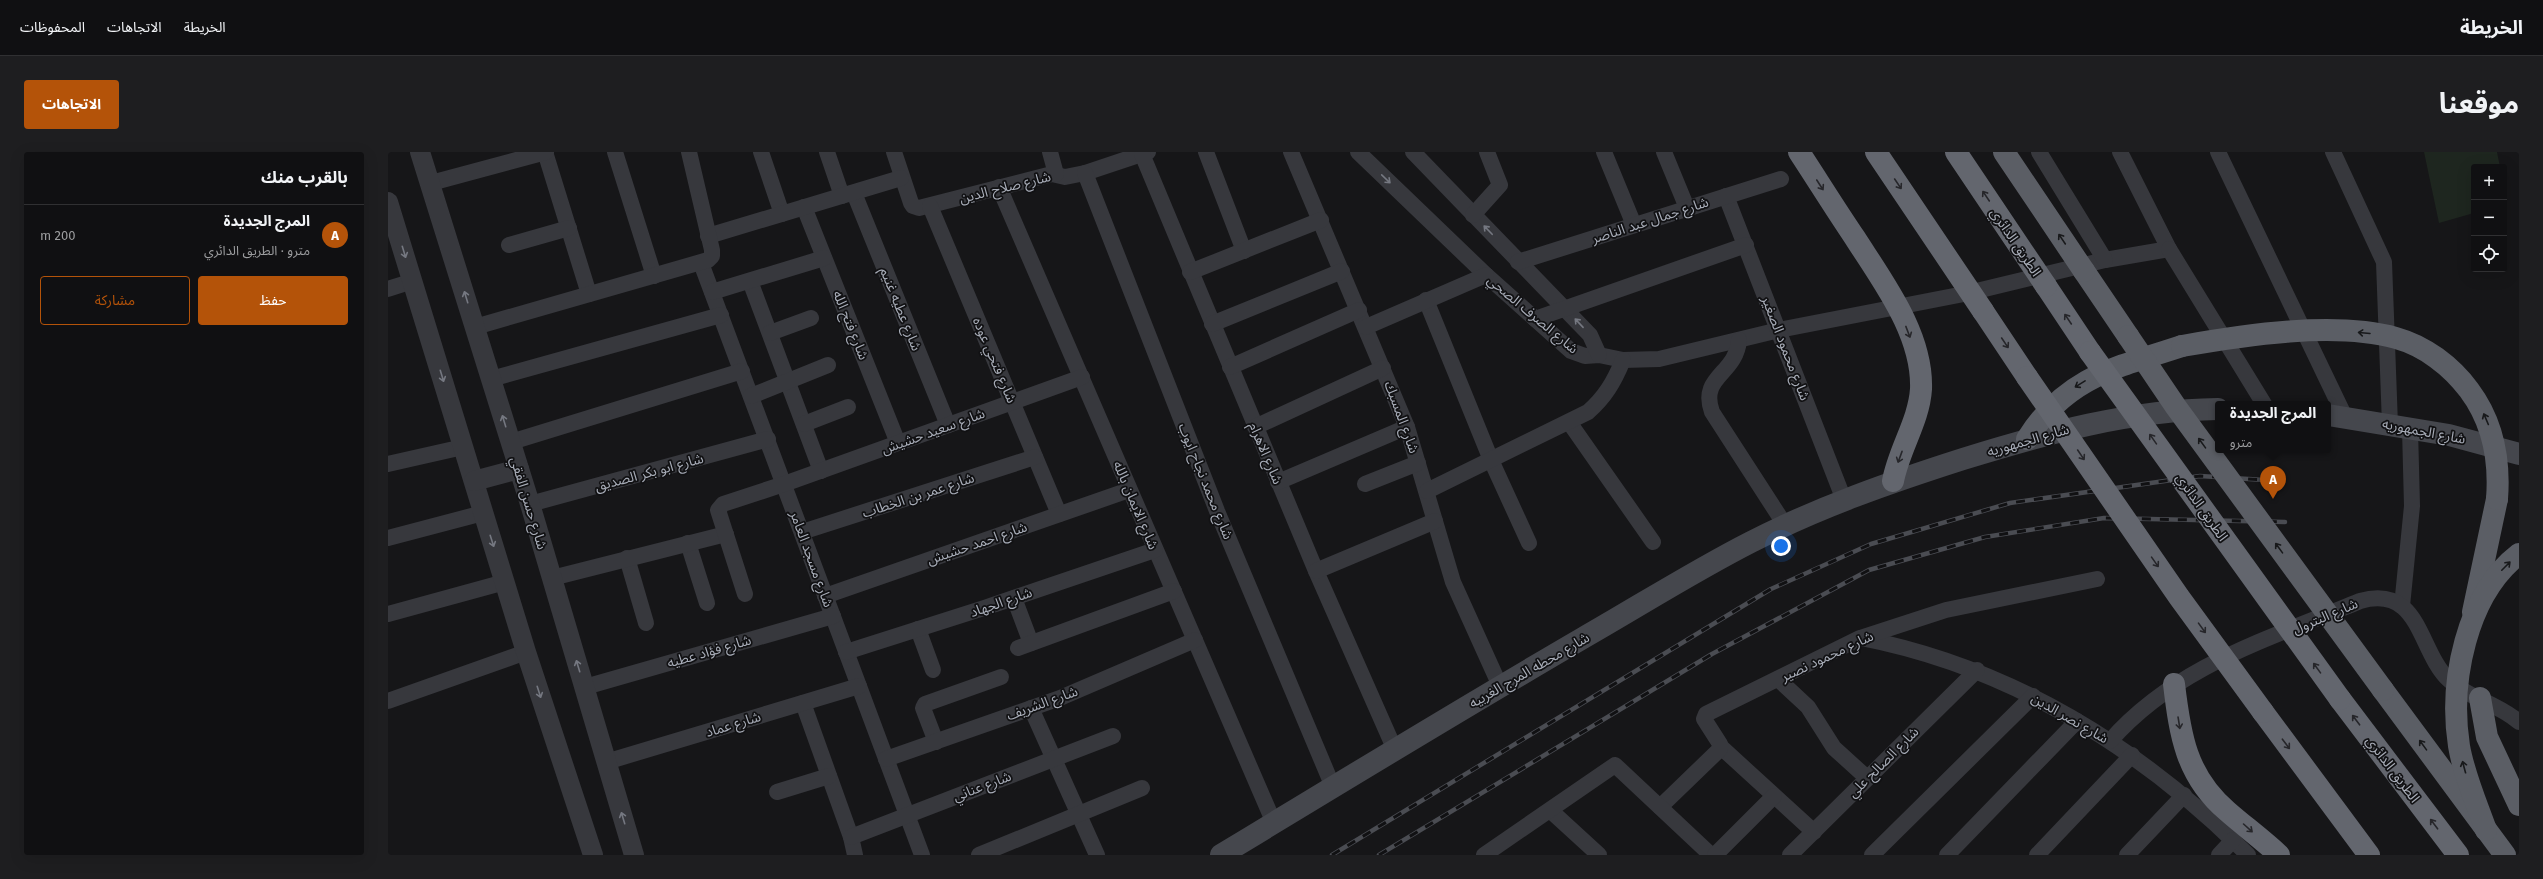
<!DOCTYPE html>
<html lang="ar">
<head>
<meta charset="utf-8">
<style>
  :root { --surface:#101012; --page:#1e1e20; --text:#f1f3f6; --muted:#9c9d9f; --line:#303032; --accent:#b45309 }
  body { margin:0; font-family:"Fira Sans","Noto Sans Arabic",sans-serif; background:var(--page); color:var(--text); direction:rtl }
  .controls { position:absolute; right:12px; top:12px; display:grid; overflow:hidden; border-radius:4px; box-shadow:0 4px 16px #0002 }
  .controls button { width:36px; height:36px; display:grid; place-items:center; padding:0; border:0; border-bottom:1px solid var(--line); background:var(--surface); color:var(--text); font:20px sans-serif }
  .you { position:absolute; left:1393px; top:394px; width:14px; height:14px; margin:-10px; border:3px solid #fff; border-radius:50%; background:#1a73e8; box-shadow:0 0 0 6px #1a73e833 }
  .badge { display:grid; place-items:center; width:26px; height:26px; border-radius:50%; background:var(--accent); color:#fff; font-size:13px; font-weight:700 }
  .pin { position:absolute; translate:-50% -33px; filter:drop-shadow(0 1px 2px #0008) }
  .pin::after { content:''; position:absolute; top:21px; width:14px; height:12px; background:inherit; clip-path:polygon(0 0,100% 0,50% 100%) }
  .popup { position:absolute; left:1827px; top:249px; width:116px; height:52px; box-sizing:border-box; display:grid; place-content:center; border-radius:4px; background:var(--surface); filter:drop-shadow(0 1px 3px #0005); font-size:13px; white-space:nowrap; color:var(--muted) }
  .popup b { font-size:15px; color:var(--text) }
  .popup::after { content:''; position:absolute; left:50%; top:100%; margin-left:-8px; border:8px solid transparent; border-top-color:var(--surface) }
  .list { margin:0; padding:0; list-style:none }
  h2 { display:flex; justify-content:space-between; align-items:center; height:52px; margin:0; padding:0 16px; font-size:17px }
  h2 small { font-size:13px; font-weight:400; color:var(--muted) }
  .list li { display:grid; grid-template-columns:26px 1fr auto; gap:12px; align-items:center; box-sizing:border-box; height:60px; padding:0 16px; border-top:1px solid var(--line) }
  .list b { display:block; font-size:15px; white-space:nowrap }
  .list p { margin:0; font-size:13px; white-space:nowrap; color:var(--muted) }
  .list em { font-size:13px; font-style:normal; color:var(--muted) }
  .actions { display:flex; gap:8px; padding:12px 16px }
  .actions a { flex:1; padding:9px 0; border:1px solid var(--accent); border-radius:4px; text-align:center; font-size:14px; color:var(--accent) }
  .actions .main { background:var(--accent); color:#fff }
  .icon { flex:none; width:22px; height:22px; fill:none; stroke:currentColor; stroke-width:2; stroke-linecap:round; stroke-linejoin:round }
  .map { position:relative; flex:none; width:2131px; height:703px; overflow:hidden; direction:ltr; border-radius:4px }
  header { display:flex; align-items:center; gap:24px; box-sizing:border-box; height:56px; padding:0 20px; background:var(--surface); border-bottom:1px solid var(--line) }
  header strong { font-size:19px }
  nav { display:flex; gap:22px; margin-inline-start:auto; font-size:14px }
  .intro { display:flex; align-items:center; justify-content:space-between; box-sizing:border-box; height:96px; padding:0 24px }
  h1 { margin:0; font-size:28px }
  .button { padding:10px 18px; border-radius:4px; background:var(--accent); color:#fff; font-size:14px; font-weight:700 }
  main { display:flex; gap:24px; padding:0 24px }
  aside { flex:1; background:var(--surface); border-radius:4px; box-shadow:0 4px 16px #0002 }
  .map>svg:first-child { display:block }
  .green { fill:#1e261f }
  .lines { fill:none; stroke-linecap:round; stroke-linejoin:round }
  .minor { stroke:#37383d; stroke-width:16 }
  .tertiary { stroke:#37383d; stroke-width:20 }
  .secondary { stroke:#45474d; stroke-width:22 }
  .trunk { stroke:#5b5e65; stroke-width:22 }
  .motorway { stroke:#63666e; stroke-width:22 }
  .rail-casing { stroke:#4a4c52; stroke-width:4.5 }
  .rail { stroke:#111113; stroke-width:3; stroke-dasharray:9; stroke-linecap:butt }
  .trunk-bridge { stroke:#5b5e65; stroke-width:22 }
  .motorway-bridge { stroke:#63666e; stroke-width:22 }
  .oneway { stroke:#757881 }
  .oneway2 { stroke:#26262a }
  .oneway3 { stroke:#18191b }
  .labels { text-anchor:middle; stroke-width:3.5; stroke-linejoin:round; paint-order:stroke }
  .street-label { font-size:14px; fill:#a8adb8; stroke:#111113 }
</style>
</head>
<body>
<header>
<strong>الخريطة</strong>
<nav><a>الخريطة</a><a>الاتجاهات</a><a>المحفوظات</a></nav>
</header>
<div class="intro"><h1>موقعنا</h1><a class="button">الاتجاهات</a></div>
<main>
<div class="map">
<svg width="2131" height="703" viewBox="0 0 2131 703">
  <rect width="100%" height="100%" fill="#161618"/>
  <polygon class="green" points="2036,0 2109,0 2112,15 2086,15 2086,61 2051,71"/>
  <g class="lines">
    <g class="minor">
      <polyline points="157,0 201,142"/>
      <polyline points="227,0 266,124"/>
      <polyline points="373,0 394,62"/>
      <polyline points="439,0 454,44"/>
      <polyline points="506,0 523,51 525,54 531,56 664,22 677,25 697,21 760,0"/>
      <polyline points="662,0 668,22"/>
      <polyline points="818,0 856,99"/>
      <polyline points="903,0 1019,275 1065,430 1112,534"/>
      <polyline points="970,0 1098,123 1183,199 1197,204 1211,203 1235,208 1271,207 1391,178 1576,142 1717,108 1781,97 1732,0"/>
      <polyline points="1025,0 1202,183 1211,203"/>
      <polyline points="1216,0 1246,73"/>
      <polyline points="1276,0 1299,56"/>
      <polyline points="1651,0 1717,108"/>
      <polyline points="1830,0 1957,265"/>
      <polyline points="1945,0 1996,110 2002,273"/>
      <polyline points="754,2 928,419 1007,598"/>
      <polyline points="697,21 829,359 945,635"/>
      <polyline points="43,31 158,0"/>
      <polyline points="611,35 886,671"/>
      <polyline points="466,41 560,273"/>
      <polyline points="1338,44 1456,348"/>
      <polyline points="542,54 671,362"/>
      <polyline points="416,55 510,291"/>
      <polyline points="1085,63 1112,33 1099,0"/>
      <polyline points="320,84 513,26"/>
      <polyline points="121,93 181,76"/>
      <polyline points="1781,97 1876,252"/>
      <polyline points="1130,110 1393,27"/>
      <polyline points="313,111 534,703"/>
      <polyline points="802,120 933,68"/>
      <polyline points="362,129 433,319"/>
      <polyline points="0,137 25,129"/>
      <polyline points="324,140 436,106"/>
      <polyline points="1038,148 1103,308 1141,391"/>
      <polyline points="1147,167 1358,93"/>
      <polyline points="824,172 954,119"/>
      <polyline points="87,175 320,108 324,104 324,98 301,0"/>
      <polyline points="978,175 1098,123"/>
      <polyline points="382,181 423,166"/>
      <path d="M1351 188C1348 223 1311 224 1324 260L1397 373"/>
      <polyline points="842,215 971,158"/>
      <polyline points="103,227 333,163"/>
      <polyline points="363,244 440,213"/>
      <polyline points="1181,270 1265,390"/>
      <polyline points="416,272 460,255"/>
      <polyline points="867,275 995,216"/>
      <polyline points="123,290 354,219"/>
      <polyline points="0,312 75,295"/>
      <polyline points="890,330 1019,275"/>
      <polyline points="977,332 1030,311"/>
      <path d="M1039 339 1200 260C1217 245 1226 230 1235 208"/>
      <polyline points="142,352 380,287"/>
      <polyline points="414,380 647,305"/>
      <polyline points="0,386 95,361"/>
      <polyline points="300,391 319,451"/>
      <polyline points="239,406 258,471"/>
      <polyline points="928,419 1047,369"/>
      <polyline points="164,426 338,382"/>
      <polyline points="357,442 330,358 335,352 396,332 694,225"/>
      <polyline points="437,444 741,338"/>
      <polyline points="626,446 643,491"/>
      <polyline points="2014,454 2024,354 2022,277"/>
      <polyline points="0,462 117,430"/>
      <polyline points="530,477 545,518"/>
      <path d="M1473 486C1623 515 1753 596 1860 703"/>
      <polyline points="630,496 786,439"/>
      <polyline points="458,500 596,456 767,398"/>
      <polyline points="1390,527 1420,555 1446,596 1478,625"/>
      <polyline points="197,535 445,464"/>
      <polyline points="0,549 138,500"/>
      <polyline points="415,551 463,685 467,703"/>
      <polyline points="643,556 709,703"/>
      <path d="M1722 589C1789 513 1881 487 1972 449 2033 432 2030 499 2061 528 2080 546 2109 551 2131 570"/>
      <polyline points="548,590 535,556 537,552 613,525"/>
      <polyline points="1333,595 1426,680"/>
      <polyline points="498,607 672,546 807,488"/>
      <polyline points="218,610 471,534"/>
      <polyline points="389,640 441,624"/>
      <polyline points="1272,655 1332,597 1332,592 1316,567 1318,562 1472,486 1558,458 1709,427"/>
      <polyline points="1163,659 1211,703"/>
      <polyline points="463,685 725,584"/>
      <polyline points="591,703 754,636"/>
      <polyline points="1096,703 1227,613 1323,703"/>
      <polyline points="1327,703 1386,644"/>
      <polyline points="1402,703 1589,518"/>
      <polyline points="1484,703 1645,544"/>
      <polyline points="1559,703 1689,569"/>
      <polyline points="1649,703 1744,603"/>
      <polyline points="1739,703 1796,643"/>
      <polyline points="1831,703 1845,688"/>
    </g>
    <g class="tertiary">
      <polyline points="32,0 142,352 246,703"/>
      <polyline points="0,50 138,500 205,703"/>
      <polyline points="86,329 131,317"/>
    </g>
    <g class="secondary">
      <polyline points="1940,263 2061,283 2131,302"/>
      <path d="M833 703C953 630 1073 557 1195 486 1251 454 1306 419 1363 390 1431 355 1503 330 1575 307 1659 281 1742 258 1830 257"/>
    </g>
    <g class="trunk">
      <polyline points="1696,119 1740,184"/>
      <path d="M1639 287C1678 225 1729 215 1794 194"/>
      <polyline points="2085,460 2109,347"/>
      <polyline points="1995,538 2117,703"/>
      <polyline points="2092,546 2099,585 2131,653"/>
    </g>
    <g class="motorway">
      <path d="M1411 0C1430 29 1448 58 1467 86 1495 130 1535 182 1533 237 1531 269 1511 297 1505 329"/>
      <polyline points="1658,134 1702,200"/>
      <polyline points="1595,159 1639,225"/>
      <path d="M1786 532C1792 583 1798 624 1839 659 1856 674 1874 687 1891 703"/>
      <polyline points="1952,547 2070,703"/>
      <polyline points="1875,560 1981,703"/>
    </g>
    <defs>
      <g id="rail">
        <polyline points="944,703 1383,437 1483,392 1622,351 1812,324 1893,329"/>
        <polyline points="991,703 1324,502 1481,418 1597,385 1716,366 1897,370"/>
      </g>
    </defs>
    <use href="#rail" class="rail-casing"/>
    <use href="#rail" class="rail"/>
    <g class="trunk-bridge">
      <polyline points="1616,0 1696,119"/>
      <polyline points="1740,184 1788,255 1995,538"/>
      <path d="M1794 194C1856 183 1947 169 2008 186 2037 194 2063 214 2081 238 2105 270 2112 308 2109 347"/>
      <path d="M2098 678C2088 650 2076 623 2071 594 2061 530 2078 443 2131 402"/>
    </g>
    <g class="motorway-bridge">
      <polyline points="1488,0 1595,159"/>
      <polyline points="1568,0 1658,134"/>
      <polyline points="1702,200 1952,547"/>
      <polyline points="1639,225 1791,445 1875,560"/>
    </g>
  </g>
  <defs><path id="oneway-shaft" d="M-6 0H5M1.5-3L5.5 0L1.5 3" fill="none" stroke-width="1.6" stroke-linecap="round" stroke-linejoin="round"/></defs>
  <g class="oneway">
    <use href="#oneway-shaft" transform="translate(998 27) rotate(44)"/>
    <use href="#oneway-shaft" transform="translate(1100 78) rotate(-134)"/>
    <use href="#oneway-shaft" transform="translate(16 100) rotate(73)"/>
    <use href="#oneway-shaft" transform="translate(78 145) rotate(-107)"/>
    <use href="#oneway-shaft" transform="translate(1191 171) rotate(-133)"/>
    <use href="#oneway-shaft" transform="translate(54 224) rotate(73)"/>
    <use href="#oneway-shaft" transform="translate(116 269) rotate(-107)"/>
    <use href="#oneway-shaft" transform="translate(104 389) rotate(72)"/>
    <use href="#oneway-shaft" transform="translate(190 514) rotate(-107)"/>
    <use href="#oneway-shaft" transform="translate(151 540) rotate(72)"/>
    <use href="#oneway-shaft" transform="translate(235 666) rotate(-107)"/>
  </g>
  <g class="oneway2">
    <use href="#oneway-shaft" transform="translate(1510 32) rotate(56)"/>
    <use href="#oneway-shaft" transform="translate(1432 33) rotate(57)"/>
    <use href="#oneway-shaft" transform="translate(1598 44) rotate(-124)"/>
    <use href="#oneway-shaft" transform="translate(1680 167) rotate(-124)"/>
    <use href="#oneway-shaft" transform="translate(1520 180) rotate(69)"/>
    <use href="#oneway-shaft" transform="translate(1617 191) rotate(56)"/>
    <use href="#oneway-shaft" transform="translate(1765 287) rotate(-125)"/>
    <use href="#oneway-shaft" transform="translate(1693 303) rotate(56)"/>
    <use href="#oneway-shaft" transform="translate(1512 305) rotate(110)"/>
    <use href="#oneway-shaft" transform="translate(1767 410) rotate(55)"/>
    <use href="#oneway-shaft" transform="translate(1814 476) rotate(54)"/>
    <use href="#oneway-shaft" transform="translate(1929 516) rotate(-126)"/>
    <use href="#oneway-shaft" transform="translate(1968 568) rotate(-127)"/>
    <use href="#oneway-shaft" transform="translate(1791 571) rotate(81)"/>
    <use href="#oneway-shaft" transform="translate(1898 592) rotate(53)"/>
    <use href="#oneway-shaft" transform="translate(2046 672) rotate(-127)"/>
    <use href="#oneway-shaft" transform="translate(1860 676) rotate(42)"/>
  </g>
  <g class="oneway3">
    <use href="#oneway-shaft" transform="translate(1674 87) rotate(-124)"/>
    <use href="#oneway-shaft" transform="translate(1976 181) rotate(-175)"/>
    <use href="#oneway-shaft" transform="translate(1692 232) rotate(148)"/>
    <use href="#oneway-shaft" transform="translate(2098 267) rotate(-113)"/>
    <use href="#oneway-shaft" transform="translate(1814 291) rotate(-126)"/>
    <use href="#oneway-shaft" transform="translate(1891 396) rotate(-126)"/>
    <use href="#oneway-shaft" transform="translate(2118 414) rotate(-45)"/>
    <use href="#oneway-shaft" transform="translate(2035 593) rotate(-126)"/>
    <use href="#oneway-shaft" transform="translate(2076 615) rotate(-105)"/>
  </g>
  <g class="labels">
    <g class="street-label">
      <text transform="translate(617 35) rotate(-14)" y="5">شارع صلاح الدين</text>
      <text transform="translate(1262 68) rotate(-18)" y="5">شارع جمال عبد الناصر</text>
      <text transform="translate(1628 90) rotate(56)" y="5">الطريق الدائري</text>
      <text transform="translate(513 157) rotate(68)" y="5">شارع عطيه غنيم</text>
      <text transform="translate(1145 162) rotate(40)" y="5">شارع الصرف الصحي</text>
      <text transform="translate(463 173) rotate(68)" y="5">شارع فتح الله</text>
      <text transform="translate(1398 196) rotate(69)" y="5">شارع محمود الصغير</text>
      <text transform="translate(607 208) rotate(67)" y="5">شارع فتحي عوده</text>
      <text transform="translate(1014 265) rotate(70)" y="5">شارع المسبك</text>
      <text transform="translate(545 279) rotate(-20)" y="5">شارع سعيد حشيش</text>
      <text transform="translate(2036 279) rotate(11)" y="5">شارع الجمهوريه</text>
      <text transform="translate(1640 288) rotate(-16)" y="5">شارع الجمهوريه</text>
      <text transform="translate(878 301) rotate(67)" y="5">شارع الاهرام</text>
      <text transform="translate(261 320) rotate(-15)" y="5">شارع ابو بكر الصديق</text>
      <text transform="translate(818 329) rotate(68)" y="5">شارع محمد نجاح ايوب</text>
      <text transform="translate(530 343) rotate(-18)" y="5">شارع عمر بن الخطاب</text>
      <text transform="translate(141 351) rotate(73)" y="5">شارع حسن الفقي</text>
      <text transform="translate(748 353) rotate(67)" y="5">شارع الايمان بالله</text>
      <text transform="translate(1814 355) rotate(55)" y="5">الطريق الدائري</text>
      <text transform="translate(589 391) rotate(-19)" y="5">شارع احمد حشيش</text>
      <text transform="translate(424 407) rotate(70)" y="5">شارع مسجد العامر</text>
      <text transform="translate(613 450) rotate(-19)" y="5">شارع الجهاد</text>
      <text transform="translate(1937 464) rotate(-23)" y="5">شارع البترول</text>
      <text transform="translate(321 499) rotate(-16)" y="5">شارع فؤاد عطيه</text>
      <text transform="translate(1439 504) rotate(-25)" y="5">شارع محمود نصير</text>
      <text transform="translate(1141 518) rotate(-30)" y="5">شارع محطه المرج الغربيه</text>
      <text transform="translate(654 551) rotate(-20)" y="5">شارع الشريف</text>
      <text transform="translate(1682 566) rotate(30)" y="5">شارع نصر الدين</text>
      <text transform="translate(345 572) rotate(-17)" y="5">شارع عماد</text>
      <text transform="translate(1495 610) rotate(-45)" y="5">شارع الصالح علي</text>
      <text transform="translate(2005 617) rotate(53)" y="5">الطريق الدائري</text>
      <text transform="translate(594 634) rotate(-21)" y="5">شارع عناني</text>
    </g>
  </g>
</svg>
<div class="controls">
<button>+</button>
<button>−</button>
<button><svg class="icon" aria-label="locate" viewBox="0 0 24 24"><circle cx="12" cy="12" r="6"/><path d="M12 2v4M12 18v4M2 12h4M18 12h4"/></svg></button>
</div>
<div class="you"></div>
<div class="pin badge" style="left:1885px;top:347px">A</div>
<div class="popup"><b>المرج الجديدة</b>مترو</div>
</div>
<aside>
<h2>بالقرب منك<small></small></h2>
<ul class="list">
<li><span class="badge">A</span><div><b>المرج الجديدة</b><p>مترو · الطريق الدائري</p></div><em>200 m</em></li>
</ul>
<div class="actions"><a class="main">حفظ</a><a>مشاركة</a></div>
</aside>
</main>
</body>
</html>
